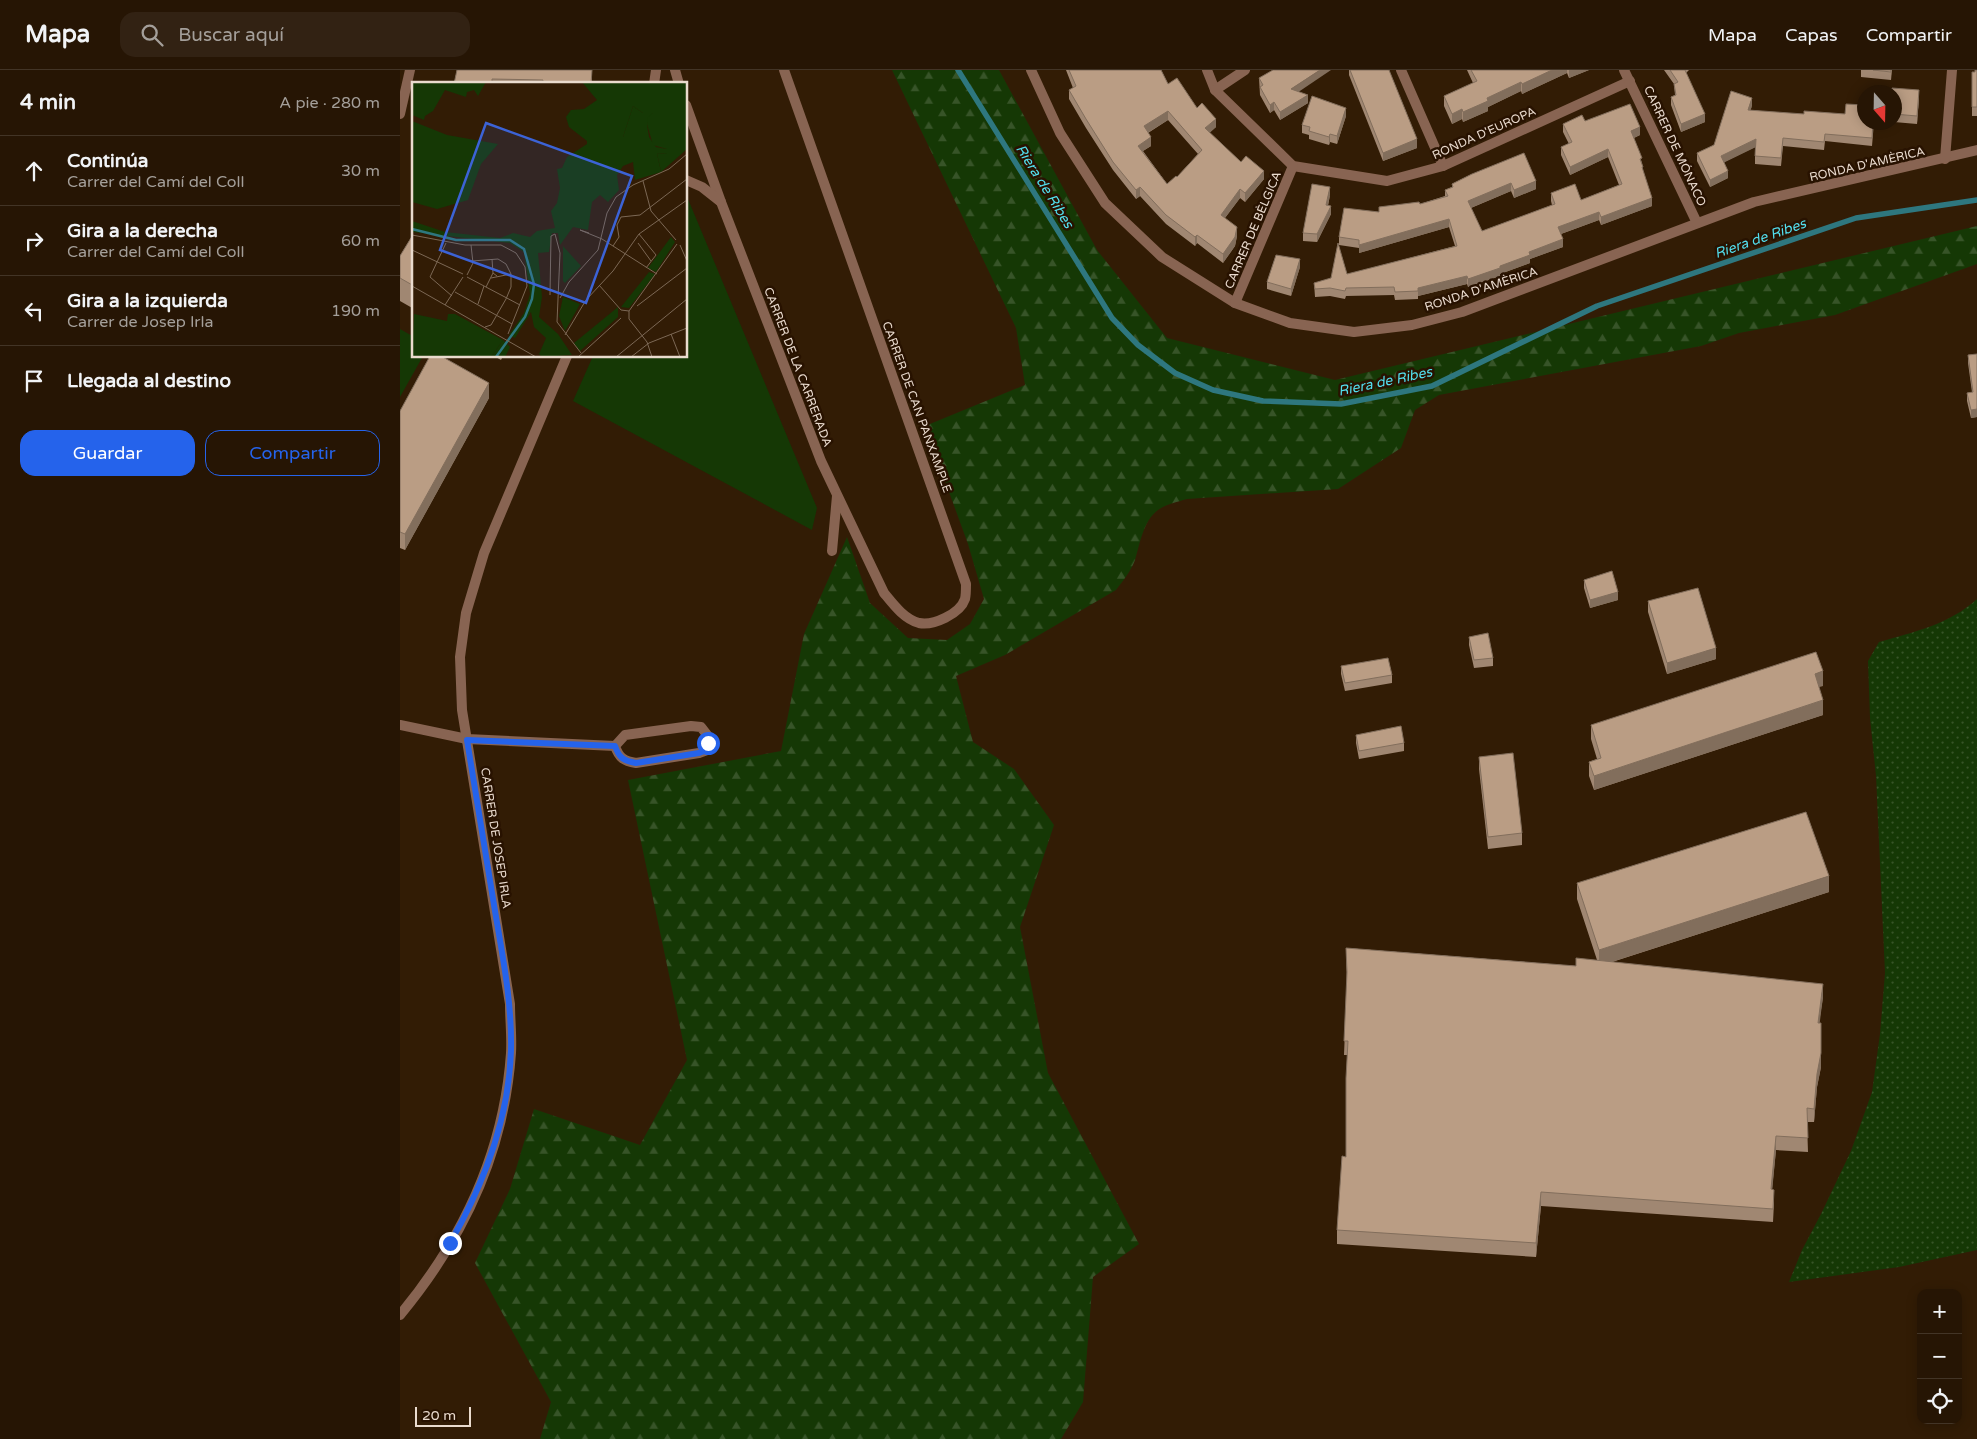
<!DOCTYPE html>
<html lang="es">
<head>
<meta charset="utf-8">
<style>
  :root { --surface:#261504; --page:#322213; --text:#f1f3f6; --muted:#a49f9a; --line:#423426; --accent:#2563eb }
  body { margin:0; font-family:"Varela Round",sans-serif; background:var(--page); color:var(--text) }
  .controls { position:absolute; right:15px; bottom:15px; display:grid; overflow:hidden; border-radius:10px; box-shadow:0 2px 12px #0003 }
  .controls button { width:45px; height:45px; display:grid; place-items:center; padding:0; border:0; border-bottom:1px solid var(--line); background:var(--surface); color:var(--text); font:25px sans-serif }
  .compass { position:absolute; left:1457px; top:15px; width:45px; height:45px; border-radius:50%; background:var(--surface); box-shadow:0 2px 12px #0003; rotate:160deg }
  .scale { position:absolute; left:15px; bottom:12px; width:56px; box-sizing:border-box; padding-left:5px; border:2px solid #eadbce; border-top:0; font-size:14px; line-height:18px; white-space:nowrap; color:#eadbce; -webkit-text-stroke:4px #281200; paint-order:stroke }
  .stop { position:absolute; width:15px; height:15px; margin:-11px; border:4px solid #2563eb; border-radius:50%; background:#fff }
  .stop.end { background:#2563eb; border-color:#fff; box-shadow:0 1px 5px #0008 }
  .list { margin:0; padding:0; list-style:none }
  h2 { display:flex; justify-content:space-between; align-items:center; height:65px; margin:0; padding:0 20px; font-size:21px }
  h2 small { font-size:16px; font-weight:400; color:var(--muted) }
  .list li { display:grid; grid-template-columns:32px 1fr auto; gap:15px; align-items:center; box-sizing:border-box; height:70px; padding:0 20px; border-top:1px solid var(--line) }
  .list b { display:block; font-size:19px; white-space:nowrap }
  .list p { margin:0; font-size:16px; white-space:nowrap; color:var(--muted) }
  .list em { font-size:16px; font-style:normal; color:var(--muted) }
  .actions { display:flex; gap:10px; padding:15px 20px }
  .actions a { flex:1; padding:11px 0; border:1px solid var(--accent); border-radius:15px; text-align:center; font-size:18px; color:var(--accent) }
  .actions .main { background:var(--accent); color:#fff }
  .icon { flex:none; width:28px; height:28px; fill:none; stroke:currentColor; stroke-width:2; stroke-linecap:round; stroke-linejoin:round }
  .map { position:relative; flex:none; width:1577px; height:1369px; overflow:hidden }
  header { display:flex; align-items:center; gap:30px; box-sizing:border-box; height:70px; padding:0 25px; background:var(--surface); border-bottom:1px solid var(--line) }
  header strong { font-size:24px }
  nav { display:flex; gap:28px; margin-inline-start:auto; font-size:18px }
  .search { width:350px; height:45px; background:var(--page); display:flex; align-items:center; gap:12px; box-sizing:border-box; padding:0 18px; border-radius:15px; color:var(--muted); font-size:19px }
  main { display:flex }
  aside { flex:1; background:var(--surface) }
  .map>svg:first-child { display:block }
  .grass { fill:url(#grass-dots) }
  .forest { fill:url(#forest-firs) }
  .park { fill:#153805 }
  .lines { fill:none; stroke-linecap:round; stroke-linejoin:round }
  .stream { stroke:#2e777f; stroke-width:5.5 }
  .minor { stroke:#886452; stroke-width:10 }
  .wall { fill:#a08772; fill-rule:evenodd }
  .shaded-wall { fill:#826e5c }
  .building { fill:#ba9d84; stroke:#826e5c; fill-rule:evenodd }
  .route { stroke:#2563eb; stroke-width:6 }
  .labels { text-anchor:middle; stroke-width:5; stroke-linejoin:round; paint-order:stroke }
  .street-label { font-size:12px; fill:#eadbce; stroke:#281200 }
  .water-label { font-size:14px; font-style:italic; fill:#53dfee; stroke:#281200 }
  .inset-river { fill:none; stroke:#2e777f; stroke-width:2.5 }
  .inset-road { fill:none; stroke:#7c6855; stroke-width:1 }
  .view { fill:#3c63d6; fill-opacity:0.15; stroke:#3c63d6; stroke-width:2.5 }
  .inset-edge { fill:none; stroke:#eadbce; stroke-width:2.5 }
</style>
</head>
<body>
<header>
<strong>Mapa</strong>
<div class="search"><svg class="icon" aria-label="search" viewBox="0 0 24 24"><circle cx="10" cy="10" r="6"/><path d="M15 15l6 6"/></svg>Buscar aquí</div>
<nav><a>Mapa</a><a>Capas</a><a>Compartir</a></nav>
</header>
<main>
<aside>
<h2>4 min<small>A pie · 280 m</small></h2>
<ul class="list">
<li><svg class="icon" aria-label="ahead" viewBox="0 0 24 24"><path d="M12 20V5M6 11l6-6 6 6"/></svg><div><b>Continúa</b><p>Carrer del Camí del Coll</p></div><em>30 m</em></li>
<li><svg class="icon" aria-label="right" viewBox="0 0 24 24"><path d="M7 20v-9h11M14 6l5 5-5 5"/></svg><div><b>Gira a la derecha</b><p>Carrer del Camí del Coll</p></div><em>60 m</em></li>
<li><svg class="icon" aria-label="left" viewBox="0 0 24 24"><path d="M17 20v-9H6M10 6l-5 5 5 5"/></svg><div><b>Gira a la izquierda</b><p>Carrer de Josep Irla</p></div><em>190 m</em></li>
<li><svg class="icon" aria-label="arrive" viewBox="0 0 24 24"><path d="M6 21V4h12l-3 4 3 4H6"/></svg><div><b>Llegada al destino</b></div></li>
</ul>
<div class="actions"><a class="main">Guardar</a><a>Compartir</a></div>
</aside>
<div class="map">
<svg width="1577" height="1369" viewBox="0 0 1577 1369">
  <defs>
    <pattern id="grass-dots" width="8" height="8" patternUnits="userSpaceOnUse" patternTransform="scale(1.25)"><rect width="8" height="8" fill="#153805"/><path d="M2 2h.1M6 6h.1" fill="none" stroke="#375428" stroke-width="1.8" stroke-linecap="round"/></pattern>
    <pattern id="forest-firs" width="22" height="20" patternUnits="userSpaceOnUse" patternTransform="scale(1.25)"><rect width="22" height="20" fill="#153805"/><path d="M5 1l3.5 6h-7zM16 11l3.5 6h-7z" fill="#375428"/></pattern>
  </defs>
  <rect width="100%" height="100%" fill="#321c05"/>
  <path class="grass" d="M1577 529V1180L1499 1197 1389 1212 1402 1180 1421 1144 1451 1081 1472 1022 1480 964 1485 903 1476 706 1470 648 1468 591 1479 572C1514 562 1550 554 1577 529Z"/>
  <path class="forest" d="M492 0H599L697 180 767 268 935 310 1577 156V194L1435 245 1339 263 1301 276 1039 325 1015 340 1001 378 938 419 787 429C777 432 766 434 758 440 743 451 740 474 735 490 731 501 723 511 716 520L605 585 556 606 573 672 614 699 654 755 620 857 648 1003 739 1174 693 1207 683 1332 661 1369H140L151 1332 75 1193 110 1119 134 1039 240 1075 287 990 228 710 381 681 404 564 447 467 470 533 508 568 547 570 570 554 584 529 568 474 525 356 625 315 616 258Z"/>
  <g class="park">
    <polygon points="286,128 288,129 417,438 412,460 173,331 193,286 286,286"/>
    <polygon points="0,259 14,267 14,286 23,286 0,327"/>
  </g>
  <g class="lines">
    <polyline class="stream" points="558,0 712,248 738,275 775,303 813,320 863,331 941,334 1032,316 1197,236 1456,148 1577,130"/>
    <g class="minor">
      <polyline points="275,0 279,14"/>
      <polyline points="631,0 660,63 705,133 762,187 835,233 890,253 954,262 1012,255 1062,242 1354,132 1577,80"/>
      <polyline points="807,0 815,20 893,96 987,111 1043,96 1230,11"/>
      <polyline points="1001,0 1043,96"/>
      <polyline points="1224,0 1297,153"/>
      <polyline points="254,14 256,0"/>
      <polyline points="815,20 845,0"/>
      <path d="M286 35 321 132 421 391 484 523C493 534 504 549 519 553 533 556 560 544 565 529 566 525 566 519 566 514L384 0"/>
      <polyline points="0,44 10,0"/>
      <polyline points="1545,89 1552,0"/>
      <polyline points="286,110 302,117 321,132"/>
      <polyline points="835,233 893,96"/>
      <polyline points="432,481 437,426"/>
      <polyline points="0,655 67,669 215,676"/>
      <path d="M291 656 301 657 308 666 307 680 299 683 236 693C224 691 219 688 215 676L225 665Z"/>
      <path d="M0 1245C63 1169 104 1083 111 983 112 967 110 950 110 934L62 640 60 587 66 543 84 483 167 286"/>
    </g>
  </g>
  <g class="wall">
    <polygon points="57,0 192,0 192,14 54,14"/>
    <path d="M666 0H761L768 14 797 38 816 57 809 63 841 92 864 109 845 132 840 128 825 148 837 166 835 176 823 193 797 173 795 176 766 154 740 126 736 129 713 100 686 58 669 29V20L673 18ZM768 50 798 84 777 107 767 114 743 81 751 76 748 63Z"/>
    <polygon points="949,0 989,0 1017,78 983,91 949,5"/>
    <polygon points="1067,0 1189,0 1169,8 1167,3 1122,24 1121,21 1088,37 1088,41 1063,52 1062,49 1052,54 1044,36 1044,26 1073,13"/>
    <polygon points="1264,0 1289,0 1286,3 1305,52 1281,62 1271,35 1271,27 1275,25 1274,14"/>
    <polygon points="1461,0 1492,0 1491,10 1461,7"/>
    <polygon points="1577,0 1577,46 1572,46 1572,2 1575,2"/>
    <polygon points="859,8 899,22 908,33 880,50 874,40 870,43 860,25"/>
    <polygon points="1494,22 1519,28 1517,54 1494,52"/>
    <polygon points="1352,36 1350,40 1474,52 1472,76 1425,71 1424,80 1383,76 1381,96 1355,94 1355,77 1324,92 1328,108 1310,117 1297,91 1297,83 1314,75"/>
    <polygon points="946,46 937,74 930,72 929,75 909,69 909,65 902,63 902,55"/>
    <polygon points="1185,51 1240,65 1234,68 1242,93 1243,101 1252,136 1201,155 1199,150 1161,164 1163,177 1130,189 1130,193 1100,204 1100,206 1068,217 1067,214 1018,226 1018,229 995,230 994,225 946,226 945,229 930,226 915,227 914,213 1055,176 1049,157 959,183 959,178 939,175 939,167 979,142 979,137 1020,134 1045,126 1045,120 1052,117 1052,114 1072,104 1136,119 1114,128 1111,121 1071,138 1082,161 1152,135 1151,131 1151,123 1181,130 1219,115 1208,87 1170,105 1161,85 1161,77 1169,74 1163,62 1163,54"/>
    <polygon points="930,125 928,136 931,144 917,172 903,171 903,163"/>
    <polygon points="14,163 14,239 0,231 0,186"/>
    <polygon points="900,197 891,226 867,219 867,212"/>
    <polygon points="1577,284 1577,347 1571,348 1567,331 1567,323 1572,322 1568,293 1568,285"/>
    <polygon points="94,286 103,286 101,290"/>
    <polygon points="89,328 5,480 0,478 0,341"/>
    <polygon points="1184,510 1218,530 1190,538 1184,518"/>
    <polygon points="1248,531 1316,589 1267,604 1248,542"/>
    <polygon points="1069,567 1093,588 1093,596 1074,598 1069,575"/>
    <polygon points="941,596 992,605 992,613 945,621 941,604"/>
    <polygon points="1423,616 1419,617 1423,645 1194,720 1189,706 1189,692 1197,689 1191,669 1191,655"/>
    <polygon points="956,665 1004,673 1004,681 959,689 956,673"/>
    <polygon points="1079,687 1122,763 1122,775 1088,779 1079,699"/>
    <polygon points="1177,813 1429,822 1212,892 1423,927 1419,953 1421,997 1417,1017 1414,1052 1407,1052 1408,1082 1376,1080 1372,1119 1374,1133 1373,1152 1141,1136 1136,1187 937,1174 937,1160 946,1087 948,985 944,985 947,910 946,878 1176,896 1197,890 1177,829"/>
  </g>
  <g class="shaded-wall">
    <polygon points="920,0 931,0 891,27 891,19"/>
    <polygon points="1152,0 1167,0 1167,3 1122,24 1122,14"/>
    <polygon points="1169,0 1189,0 1169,8"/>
    <polygon points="1121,12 1121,21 1088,37 1088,41 1063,52 1063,42 1087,28"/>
    <polygon points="1519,20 1519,28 1517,54 1517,46"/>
    <polygon points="908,25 908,33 880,50 880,42"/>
    <polygon points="1352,28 1352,36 1348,48 1348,40"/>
    <polygon points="874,32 874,40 870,43 870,35"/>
    <polygon points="946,38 946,46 937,74 937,66"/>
    <polygon points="1062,39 1062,49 1052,54 1052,44"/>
    <polygon points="768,41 768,50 744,65 744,56"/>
    <polygon points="1305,44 1305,52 1281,62 1281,54"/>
    <polygon points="816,49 816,57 805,67 805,58"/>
    <polygon points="1240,57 1240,65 1231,69 1231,61"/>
    <polygon points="930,64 930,72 929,75 929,67"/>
    <polygon points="751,67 751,76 738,84 738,76"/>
    <polygon points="1017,69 1017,78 983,91 983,83"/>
    <polygon points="1356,69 1356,77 1321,94 1321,86"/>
    <polygon points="1208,79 1208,87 1170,105 1170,97"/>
    <polygon points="864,101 864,109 845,132 845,123"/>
    <polygon points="1328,101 1328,108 1310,117 1310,110"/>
    <polygon points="1136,111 1136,119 1114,128 1114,120"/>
    <polygon points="1111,113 1111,121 1068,139 1068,131"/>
    <polygon points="740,117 740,126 736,129 736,120"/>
    <polygon points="930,117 930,125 926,144 926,135"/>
    <polygon points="840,119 840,128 821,153 821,145"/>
    <polygon points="1252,128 1252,136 1201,155 1201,147"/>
    <polygon points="931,136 931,144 917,172 917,164"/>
    <polygon points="1199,142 1199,150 1158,165 1158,157"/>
    <polygon points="1049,149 1049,157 959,183 959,175"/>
    <polygon points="837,157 837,166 835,176 823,193 823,184"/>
    <polygon points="797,165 797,173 795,176 795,167"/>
    <polygon points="1163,169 1163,177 1130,189 1130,193 1100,204 1100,206 1068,217 1068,209 1100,196 1129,182"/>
    <polygon points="900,189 900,197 891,226 891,219"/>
    <polygon points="1067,206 1067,214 1018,226 1018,218"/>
    <polygon points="89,313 89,328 5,480 5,464"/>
    <polygon points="1577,339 1577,347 1571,348 1571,340"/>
    <polygon points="1218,522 1218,530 1190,538 1190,530"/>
    <polygon points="1316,578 1316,589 1267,604 1267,593"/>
    <polygon points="1423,601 1423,616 1415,618 1415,604"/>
    <polygon points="1423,630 1423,645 1194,720 1194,706"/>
    <polygon points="1429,806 1429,822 1199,896 1199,880"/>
    <polygon points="1423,914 1423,927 1418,966 1418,953"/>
    <polygon points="1421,953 1421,997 1417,1017 1414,1052 1414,1039"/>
    <polygon points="1376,1066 1376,1080 1371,1133 1371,1119"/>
    <polygon points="1141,1122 1141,1136 1136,1187 1136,1173"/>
  </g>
  <g class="building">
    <polygon points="57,0 192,0 191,14 142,14 143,10 92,9 92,14 54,14"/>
    <path d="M669 0H761L768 14 777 8 797 38 802 33 816 49 805 58 841 92 846 86 864 101 845 123 840 119 821 145 837 157 835 167 823 184 797 165 795 167 766 145 740 117 736 120 713 92 686 49 669 20 676 16ZM768 41 802 80 777 107 776 106 767 114 738 76 751 67 744 56Z"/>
    <polygon points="873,0 920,0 891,19 908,25 880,42 874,32 870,35 860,17 863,15 859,8"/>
    <polygon points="950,0 989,0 1017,69 983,83"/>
    <polygon points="1071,0 1152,0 1122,14 1121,12 1087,28 1088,31 1063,42 1062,39 1052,44 1044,26 1077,11"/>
    <polygon points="1270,0 1285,0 1305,44 1281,54 1271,27 1276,25 1274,14 1278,12"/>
    <polygon points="1473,0 1491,0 1491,2"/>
    <polygon points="1575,0 1577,0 1577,37 1572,37 1572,2 1575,2"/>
    <polygon points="1492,18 1519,20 1517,46 1494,44 1494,22 1491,22"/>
    <polygon points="1331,21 1352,28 1348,40 1404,44 1404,41 1445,44 1446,34 1464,35 1464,52 1473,52 1472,68 1425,64 1424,72 1383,68 1381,88 1355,86 1356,69 1321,86 1328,101 1310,110 1297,83 1314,75"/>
    <polygon points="912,26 946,38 937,66 930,64 929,67 909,61 910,57 902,55"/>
    <polygon points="1230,34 1240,57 1231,61 1242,88 1240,89 1243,97 1242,97 1252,128 1201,147 1199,142 1158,157 1163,169 1129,182 1130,185 1100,196 1100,198 1068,209 1067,206 1018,218 1018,221 995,222 994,217 946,218 945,221 930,218 915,219 914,213 931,208 938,173 947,204 1057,176 1049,149 959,175 959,170 939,167 944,138 979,142 979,137 1019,132 1020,134 1048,126 1045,120 1053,117 1052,114 1072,104 1124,83 1136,111 1114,120 1111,113 1068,131 1082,161 1155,134 1151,123 1175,114 1181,130 1222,114 1208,79 1170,97 1161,77 1172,72 1163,54 1182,45 1185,51"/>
    <polygon points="912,114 930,117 926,135 931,136 917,164 903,163"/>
    <polygon points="14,163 14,216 0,208 0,186"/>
    <polygon points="876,185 900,189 891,219 867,212"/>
    <polygon points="1577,284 1577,339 1571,340 1567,323 1573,322 1568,285"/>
    <polygon points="30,286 41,286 89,313 5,464 0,462 0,341"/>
    <polygon points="1212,501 1218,522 1190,530 1184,510"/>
    <polygon points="1298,518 1316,578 1267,593 1248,531"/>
    <polygon points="1088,563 1093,588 1074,590 1069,567"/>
    <polygon points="1416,582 1423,601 1415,604 1423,630 1194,706 1189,692 1201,688 1191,655"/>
    <polygon points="988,588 992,605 945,613 941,596"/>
    <polygon points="1001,656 1004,673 959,681 956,665"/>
    <polygon points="1113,683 1122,763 1088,767 1079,687"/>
    <polygon points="1406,742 1429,806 1199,880 1177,813"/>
    <polygon points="946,878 1176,896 1176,888 1423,914 1418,953 1421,953 1421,983 1417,1004 1414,1039 1407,1038 1408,1068 1376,1066 1371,1119 1374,1120 1373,1139 1141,1122 1136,1173 937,1160 942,1086 946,1087 946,1008 948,971 944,971 947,902"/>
  </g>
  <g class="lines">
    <path class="route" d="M50 1173C84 1114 109 1049 111 980 112 933 103 888 95 841 86 784 76 727 67 670L215 676C219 688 224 691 236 693L299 683 307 680 308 673"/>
  </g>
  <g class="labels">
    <g class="street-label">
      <text transform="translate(1084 63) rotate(-24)" y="4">RONDA D'EUROPA</text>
      <text transform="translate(1275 76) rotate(65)" y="4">CARRER DE MÓNACO</text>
      <text transform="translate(1467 94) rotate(-13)" y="4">RONDA D'AMÈRICA</text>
      <text transform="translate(853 160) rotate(-67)" y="4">CARRER DE BÈLGICA</text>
      <text transform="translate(1081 219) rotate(-18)" y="4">RONDA D'AMÈRICA</text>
      <text transform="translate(398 297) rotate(69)" y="4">CARRER DE LA CARRERADA</text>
      <text transform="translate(517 337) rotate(70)" y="4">CARRER DE CAN PANXAMPLE</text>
      <text transform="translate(96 768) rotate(81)" y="4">CARRER DE JOSEP IRLA</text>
    </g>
    <g class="water-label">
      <text transform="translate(645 116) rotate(58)" y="5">Riera de Ribes</text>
      <text transform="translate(1360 168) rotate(-19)" y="5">Riera de Ribes</text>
      <text transform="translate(985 311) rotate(-12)" y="5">Riera de Ribes</text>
    </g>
  </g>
  <g transform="translate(12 12)">
    <rect width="275" height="275" fill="#321c05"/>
    <path d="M221 24 231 31H241L235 42 237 55 244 65 255 67V72L245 71 249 90 223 98 221 80 211 84V55ZM0 39 35 53 86 62 69 82 56 118 25 127 0 120ZM91 258 98 265 93 275H79Z" fill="#153805"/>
    <path d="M0 0H74L66 14 62 8 55 10 54 15 33 8 21 29 13 34 12 38 0 33ZM170 0H275V67L249 90 245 71 255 72V67L241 63 235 42 236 35 241 31H231L221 24 211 55V84L205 93 207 108 196 120 188 113 180 120 176 148 161 145 148 163 146 151H140L137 170 126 171 130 215 127 235 146 252 160 273 130 275 127 272 134 256 122 245 119 230 103 256 97 253 112 231 118 212 112 170 98 161 0 150V139L33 150 88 156 101 151 118 155 125 149 143 146 139 129 145 121 148 106 145 87 150 86 155 75 175 62V59L157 45 154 35 159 28 172 27 185 18Z" fill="#153805"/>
    <path d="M259 155 263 160 244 190 236 186ZM151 164 169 184 153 201 151 199ZM237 190 243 192 217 226 209 225ZM151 215 168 222 153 249 147 234ZM206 225V235L168 269 162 261ZM2 232 35 239 36 232H43L91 258 79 275H0Z" fill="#153805"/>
    <path class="inset-river" d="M0 147 44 158H98L112 167 122 202 120 217 113 235 84 275"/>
    <path class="inset-road" d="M231 99 239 129 264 158M177 151 168 148 190 157 245 192M227 152 244 173 234 186M0 153 53 163H89L104 171 113 185 115 204 96 252M34 161 18 195 40 214M226 161 239 179M268 163 275 179M201 164 207 155 205 143 209 135 228 133 275 97M0 168 51 192M80 177 81 191 85 194M60 179 86 177 94 182 99 192V205L94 217 79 243 73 245M55 193 61 181 59 163M55 195 108 223M79 196 99 192M187 203 209 228M0 204 124 275M74 205 81 191M43 210 100 242M138 213 139 154 143 152 148 171 145 240 169 271M148 216 157 200 186 168 195 131 204 115 221 103 257 87 275 72M66 222 72 204M33 223 51 195M225 224 275 186M209 228 217 229V237M217 229 265 162M217 237 235 260 240 275M259 252 268 275M153 253 174 218 201 189 227 152 275 118M166 275 209 236M204 275 275 217M219 275 237 261 275 246"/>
    <path class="view" d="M74 41 220 94 174 221 28 168Z"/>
    <rect width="275" height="275" class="inset-edge"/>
  </g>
</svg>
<div class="controls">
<button>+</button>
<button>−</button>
<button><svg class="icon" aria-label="locate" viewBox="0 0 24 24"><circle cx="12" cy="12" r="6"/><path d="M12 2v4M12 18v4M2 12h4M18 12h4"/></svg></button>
</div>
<svg class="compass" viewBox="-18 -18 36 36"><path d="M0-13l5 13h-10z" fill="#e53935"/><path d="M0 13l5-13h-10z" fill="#a49f9a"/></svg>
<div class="scale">20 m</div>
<div class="stop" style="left:308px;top:673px"></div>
<div class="stop end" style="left:50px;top:1173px"></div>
</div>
</main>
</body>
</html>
